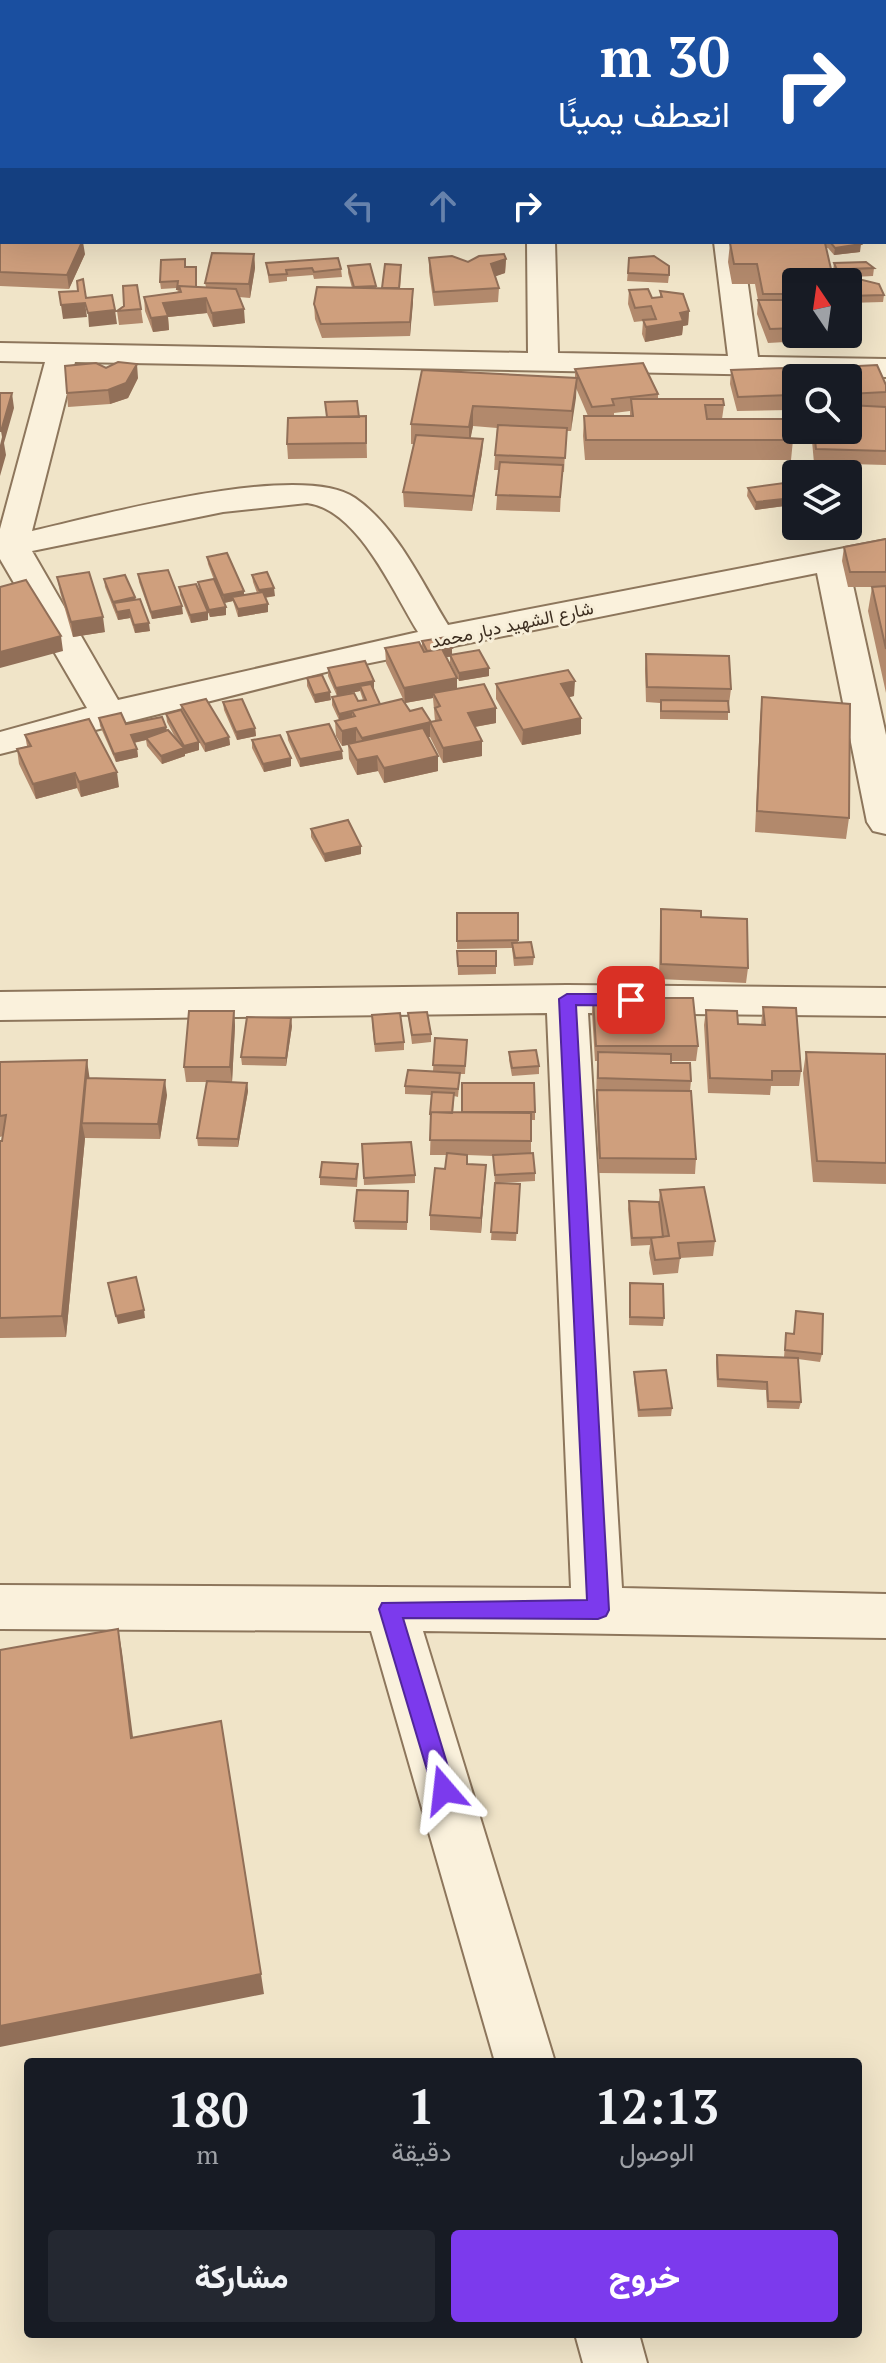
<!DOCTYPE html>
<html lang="ar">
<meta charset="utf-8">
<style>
:root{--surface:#171b24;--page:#242831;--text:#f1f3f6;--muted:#9ea1a6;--accent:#7c3aed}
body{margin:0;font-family:"PT Serif",Vazirmatn,serif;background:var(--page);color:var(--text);direction:rtl;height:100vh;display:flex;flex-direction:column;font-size:30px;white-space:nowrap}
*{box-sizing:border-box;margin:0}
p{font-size:26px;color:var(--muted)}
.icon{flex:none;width:44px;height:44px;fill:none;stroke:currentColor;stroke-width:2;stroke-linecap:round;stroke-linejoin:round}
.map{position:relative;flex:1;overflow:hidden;direction:ltr}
.side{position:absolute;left:24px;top:2058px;width:838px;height:280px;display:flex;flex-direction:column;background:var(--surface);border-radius:8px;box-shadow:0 8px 32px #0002;direction:rtl}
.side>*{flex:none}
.guide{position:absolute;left:0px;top:0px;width:886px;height:244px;box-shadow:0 8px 32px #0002;direction:rtl;background:#1a4fa0;color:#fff;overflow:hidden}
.needle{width:52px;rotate:347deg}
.buttons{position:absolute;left:782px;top:268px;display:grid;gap:16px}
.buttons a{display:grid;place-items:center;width:80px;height:80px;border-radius:8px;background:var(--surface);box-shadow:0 8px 32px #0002;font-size:40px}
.pin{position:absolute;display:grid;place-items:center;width:68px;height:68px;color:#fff;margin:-34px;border-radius:16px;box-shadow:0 4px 12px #0006}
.me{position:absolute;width:88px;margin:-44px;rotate:343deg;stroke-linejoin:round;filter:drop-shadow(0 0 6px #0008)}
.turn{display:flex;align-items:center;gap:28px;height:168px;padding:0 24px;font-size:36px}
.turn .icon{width:104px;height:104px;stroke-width:2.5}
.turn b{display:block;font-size:56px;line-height:68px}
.lanes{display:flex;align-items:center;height:76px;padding:0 24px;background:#0003;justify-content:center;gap:40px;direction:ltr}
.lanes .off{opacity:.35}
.eta{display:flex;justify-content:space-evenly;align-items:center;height:136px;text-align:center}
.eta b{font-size:48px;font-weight:800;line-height:56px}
.primary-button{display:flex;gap:16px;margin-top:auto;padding:16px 24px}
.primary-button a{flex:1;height:92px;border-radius:8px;background:var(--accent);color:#fff;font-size:32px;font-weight:800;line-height:92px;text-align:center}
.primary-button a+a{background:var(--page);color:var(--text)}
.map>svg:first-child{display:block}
</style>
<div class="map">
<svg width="886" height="2363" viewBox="0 0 886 2363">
<rect width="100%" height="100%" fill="#f0e4c8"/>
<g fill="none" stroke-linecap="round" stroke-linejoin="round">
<g stroke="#8d765c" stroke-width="4">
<path id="minor" d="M526 0H550V2H526Z
M687 0H711V2H687Z
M847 0H871L872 2H848Z
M0 23H2V37H0Z
M884 77 886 78V102L884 101Z
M0 113H2V129H0Z
M884 124H886V140H884Z
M0 185H2L0 206Z
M527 242H555L558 353 728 356 714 242H742L758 357 886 359V377L75 362 32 531C98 516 301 460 355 498 397 527 422 583 448 625L886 540V560L849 567 886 735V834L873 831 867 822 817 573 330 671 0 754V732L87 708 0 559V529L45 362 0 361V343L528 353ZM307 503C358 509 393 592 418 632L118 700 32 551 223 512Z
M567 985 886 988V1016L588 1013 622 1588 886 1594V1638L423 1631 555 2062H495L371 1631 0 1629V1585L571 1588 547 1013 0 1020V992Z
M575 2334H639L647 2363H583Z"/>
</g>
<use href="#minor" fill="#faf1dc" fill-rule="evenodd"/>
</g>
<path fill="#b2896c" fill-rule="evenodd" d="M150 0 302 2H151Z
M781 0H846V2H781Z
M2 35V90H0V36Z
M0 239 85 254 69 289 0 286Z
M743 242H810V243H812V242H859L860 252 834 255 828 248H826L796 282V334H839L838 339 768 343 757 314 758 300 755 284H732L728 262 730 243H764V242Z
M254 254 255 268 250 298 239 297 245 323 213 327 207 313 168 317 169 330 153 332 145 311 144 297 178 293 177 288 161 289 160 282 185 267H196L197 287H206L205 283Z
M429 258 468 262 506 259 505 273 495 276 499 288 498 302 434 306 429 272Z
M629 258 669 275 668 283 627 281Z
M266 263 341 269 342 277 314 279 313 275 287 277V281L269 283Z
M834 263 874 268 873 276 853 277 884 295 883 302 848 303V282H838L833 271Z
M348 266 376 286V288H382L401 272 400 289H413L410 336 322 338 315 319 314 304 352 288 348 273Z
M629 290 652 298H660V291L689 311 688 325 683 326 682 335 645 342 642 334 643 321 634 322 628 304Z
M141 309 143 323 119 325 117 311Z
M877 365 886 385V465L814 463 811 430H848V378H800L801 369Z
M575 369 658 394V399L724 405 722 419 793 440 791 460H585L583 436 584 416H588L576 388 571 431H566L564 472H562L560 512 496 510 499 470H494L497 428 473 426 470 438 483 439 482 453 472 511 404 507 403 492 414 444H411V424L575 378ZM630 411V416H614V413Z
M731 370 791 395 790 410 737 411 730 384Z
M138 378 128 398 110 404 68 407 67 393Z
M366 416 367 458 288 459 287 444 359 417Z
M748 488 792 505 755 510 747 496Z
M886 539V693L868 611 872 587H848L842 561 844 547Z
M207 557 244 595 257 593 253 582 252 575 275 596 265 598 268 612 238 617 233 601 224 603 226 615 210 617 208 612V620L191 623 180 595 179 587 199 590 198 582 214 580 208 564Z
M138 574 183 614 152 619 139 582Z
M57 577 105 632 73 637 60 592Z
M104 579 135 597 150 631 135 633 130 618 118 620 105 587Z
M422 641 452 655 489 676 459 681 450 663V657H446L457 688 496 708V723L475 727 482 741V756L443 763 430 737H428L438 756V771L384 783 378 771 357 775 349 759 348 745 342 746 336 736 335 721 339 720 332 705V697L358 701 363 700 360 691 337 696 328 676V668L374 689 380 704 410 711 431 722 435 721 433 698 405 703 386 663 385 648 422 649Z
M646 654 731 689 729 704H728V720L660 719V703L646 702 645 669Z
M307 678 331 700 315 703 307 686Z
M496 684 574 696 569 697 581 718V734L522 745 496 699Z
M762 697 849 818 846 839 755 832 760 718Z
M223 702 255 728 256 736 237 740 224 710Z
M181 705 229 737 230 745 205 752 186 719 199 742V750L185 754V756L162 764 147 746 146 740 134 743 137 749 138 757 116 762 100 726 99 718 126 724 166 727 167 730 176 739 167 722 166 714 182 712Z
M287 732 343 759 300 767 288 740Z
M25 735 119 787 81 797 77 788 36 799 19 764 17 749 27 746Z
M252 740 291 758V766L264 772 252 748Z
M311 829 361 854 325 862 311 837Z
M661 909 701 917 748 968 746 983 659 979 660 924Z
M457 913H518V942L534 957 533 965 514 966 512 948 457 949Z
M457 951H496V974L458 975Z
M593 998 698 1046 696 1061H671L691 1081 690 1091 696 1159 695 1174 599 1173 596 1106 597 1061H595L592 1013Z
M763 1007 801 1071 799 1086H771L770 1095 708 1093 704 1025 706 1010 738 1024 761 1025Z
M234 1011 235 1026 232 1082H218L247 1083 248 1091 238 1147 198 1146 197 1138 207 1082H186L184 1067Z
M408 1013 431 1034V1042L412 1044Z
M372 1023 404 1042V1050L375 1052Z
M292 1026 286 1066 242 1065 241 1057Z
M435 1038 467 1040 465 1074H460L458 1097 454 1096 453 1113 535 1112V1120H531V1153L535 1173V1181L498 1183 520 1184 516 1241 491 1240 495 1183 493 1156 467 1155V1164L485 1180 481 1233 430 1230V1215L445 1169 447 1155H430L431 1122H430V1114L431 1095 405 1094V1086L433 1071Z
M509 1052 539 1066V1074L512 1076 509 1060Z
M806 1052 886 1054V1184L813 1182 803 1073Z
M0 1062 90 1079 167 1095 160 1139 85 1138 66 1337 0 1338V1141H2L3 1136 0 1137Z
M362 1144 415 1175V1183L364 1185Z
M358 1172 357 1187 320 1185V1177Z
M660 1190 715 1241 713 1256 680 1258 678 1273 653 1275 649 1253 650 1245 631 1246 628 1209 629 1201 659 1202Z
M408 1199 407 1230 355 1229 354 1221Z
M630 1283 664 1318 663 1326 629 1325Z
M796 1311 822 1354 820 1362 798 1359 801 1402 799 1409 767 1408 766 1390 717 1387 716 1362 717 1355 784 1357 786 1333 794 1334Z
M634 1372 672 1408 671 1416 638 1417 634 1380Z"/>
<path fill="#916f58" d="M82 242H83L85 254 69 289 67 275Z
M861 244 860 252 834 255 835 248Z
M254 254 255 268 250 298 249 284Z
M506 259 505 273 491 278V264Z
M413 289V303L410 336V322Z
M206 298 207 313 168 317 169 330 153 332 151 318 163 303Z
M85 303 87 317 63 319 61 305Z
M244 309 245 323 213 327 212 313Z
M115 310 117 324 89 327 88 313Z
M689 311 688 325 683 326 682 335 645 342 646 327 680 313Z
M137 364 138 378 128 398 110 404 108 390Z
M577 378 576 398 571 431 572 411Z
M12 393 14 408 4 443 6 455 0 476V445L2 437 1 431Z
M473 406V426L469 447V427Z
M483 439 482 453 472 511 473 496Z
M793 498 792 505 755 510 756 502Z
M274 588 275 596 260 598 259 590Z
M244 591V599L232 597 233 601 224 603 223 595Z
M135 597 136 605 114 603V609L113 602Z
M268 604V612L238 617V609Z
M182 606 183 614 152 619 151 612Z
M226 607V615L210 617 209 610Z
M129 610 130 618 118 620 117 612Z
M208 612V620L191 623 190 615Z
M103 617 105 632 73 637 71 622Z
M149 623 150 631 135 633 134 625Z
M61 636 63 651 0 668V652Z
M452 648V656L428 661V653Z
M489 668V676L459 681V673Z
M457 678V693H433V698L405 703 404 688Z
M374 681V689L360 686V691L337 696 336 688Z
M575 681 574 696 561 699V684Z
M330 692 331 700 315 703 314 695Z
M496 708V723L468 728V713Z
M352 712V720L339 722V714Z
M581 718V734L522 745 523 730Z
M430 722V737L362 753V738Z
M166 727 167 735 146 738V740L132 743 131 735Z
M255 728 256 736 237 740 236 732Z
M356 728V743L342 746V731Z
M229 737 230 745 205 752V744Z
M482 741V756L443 763V748Z
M199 742V750L185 754V756L162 764 161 756 184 746Z
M137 749 138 757 116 762 114 754Z
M342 751 343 759 300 767V759Z
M377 756 378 771 357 775V760Z
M438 756V771L384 783V768Z
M291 758V766L264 772 263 764Z
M117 772 119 787 81 797 79 782Z
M75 773 77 788 36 799 33 784Z
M361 846V854L325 862 324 854Z
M234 1011 235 1026 232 1082 230 1067Z
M291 1018 292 1026 286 1066V1058Z
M87 1060 90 1081 82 1123 85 1138 66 1337 62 1316Z
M165 1080 167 1095 160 1139 158 1124Z
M247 1083 248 1091 238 1147V1139Z
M486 1165 485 1180 481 1233V1218Z
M144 1310 145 1318 118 1324 116 1316Z
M118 1629 122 1652 136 1760 131 1738Z
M261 1974 264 1994 0 2047V2026Z"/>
<path fill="#cf9f7d" stroke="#916f58" stroke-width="2" d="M173 0H298L297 2Z
M372 0H405L404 2H372Z
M447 0H506L507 2H448Z
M566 0H667V2H566Z
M715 0H769V2H715Z
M783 0H831L832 2H783Z
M2 35V49H0V36Z
M0 52H2V77H0Z
M0 239H2V242H82L67 275 0 272Z
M830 242H859L861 244 835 248Z
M730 243H825L834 282H796V294H763L757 264H734Z
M212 253 254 254 249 284 205 283Z
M504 254 506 259 491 264 499 288 434 292 429 258 452 256 468 262 479 256Z
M654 256 669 266V275L628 273 629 258Z
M338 258 341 269 314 272 312 268 286 270 287 274 269 275 266 263Z
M185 259V267H196V287L179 286V289H177L178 281 160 282 161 260Z
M866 262 874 268 850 269 854 278 879 284 884 295 848 296V282H842L834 263Z
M370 264 376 286 354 287 348 266Z
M385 264 401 265 399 288H382Z
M83 279 86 298 112 295 115 310 88 313 85 303 61 305 59 292 78 291 77 281Z
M137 285 141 309 117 311 124 306 123 286Z
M179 286 236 289 244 309 212 313 206 298 163 303 168 316 151 318 144 297 181 292Z
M317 287 413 289 410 322 321 324 314 304Z
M648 289 652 298 662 297 660 291 683 294 689 311 680 313 683 321 646 327 643 320 656 319 651 306 635 308 629 290Z
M758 300H796V328L770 329Z
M118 362 137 364 126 383 108 390 67 393 65 366 96 363 106 368Z
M643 363 658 394 612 399 614 405 592 407 575 369Z
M877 365 886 385V392L848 394V378H805L801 369Z
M784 368 791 395 738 397 731 370Z
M422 370 577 378 572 411 473 406 469 427 411 424Z
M0 393H12L1 431H0Z
M631 399H723L724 405H705L707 419H789L793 440H586L584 416H633Z
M357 401 359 417H327L325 402Z
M848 405 886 407V451L816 449 814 430H848Z
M366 416V443L287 444 288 418Z
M498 425 567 428 565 458 495 455Z
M416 435 483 439 473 496 403 492Z
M500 462 563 465 560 497 496 495Z
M784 483 793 498 756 502 748 488Z
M886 539V572H850L844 547Z
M227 553 244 591 223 595 207 557Z
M168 570 182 606 151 612 138 574Z
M89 572 103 617 71 622 57 577Z
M267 572 274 588 259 590 252 575Z
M125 575 135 597 113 602 104 579Z
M214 579 226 607 209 610 198 582Z
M26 580 61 636 0 652V587Z
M196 584 208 612 190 615 179 587Z
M886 586V649L872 587Z
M263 592 268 604 238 609 232 597Z
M140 599 149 623 134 625 129 610 117 612 114 603Z
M446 637 452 648 427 651 422 641Z
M419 642 424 652 442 649 457 678 404 688 385 648Z
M479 650 489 668 459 673 450 655Z
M646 654 729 656 731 689 647 687Z
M365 661 374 681 336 688 328 668Z
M568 670 575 681 561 684 581 718 523 730 496 684Z
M322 675 330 692 314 695 307 678Z
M371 684 380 704 339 714 332 697 354 693 358 701 366 700 360 686Z
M484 684 496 708 468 713 482 741 443 748 430 722 441 720 435 708 440 706 433 693Z
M762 697 850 704 849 818 757 811Z
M206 699 229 737 205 744 181 705Z
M242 699 255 728 236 732 223 702Z
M402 699 410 711 422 708 431 722 362 738 356 728 342 731 335 721 355 716 352 711Z
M661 700 728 701 729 712 661 711Z
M181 710 199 742 184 746 166 714Z
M121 713 126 724 162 717 166 727 131 735 137 749 114 754 99 718Z
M89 719 117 772 79 782 75 773 33 784 17 749 31 746 25 735Z
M329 724 342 751 300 759 287 732Z
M423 728 438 756 384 768 377 756 357 760 348 744Z
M168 730 184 748 161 756 146 738Z
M280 735 291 758 263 764 252 740Z
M348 820 361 846 324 854 311 829Z
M661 909 701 911V917L747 919 748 968 661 964Z
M457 913H518V940L457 941Z
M531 942 534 957 515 958 512 943Z
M457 951H496V966H458Z
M593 998H693L698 1046H596Z
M763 1007 796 1008 801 1071H772V1080L710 1078 706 1010 737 1011 738 1024 765 1025Z
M189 1011H234L230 1067H184Z
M427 1012 431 1034 412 1035 408 1013Z
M400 1013 404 1042 375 1044 372 1015Z
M247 1017 291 1018 286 1058 241 1057Z
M435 1038 467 1040 465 1066 433 1065Z
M536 1050 539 1066 512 1068 509 1052Z
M598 1052 671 1054V1063H690L691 1081 598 1078Z
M806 1052 886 1054V1163L817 1161Z
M87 1060 62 1316 0 1318V1141H2L6 1115 0 1116V1062Z
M408 1070 460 1073 458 1089 405 1086Z
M86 1078 165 1080 158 1124 82 1123Z
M207 1081 247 1083 238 1139 197 1138Z
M462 1083H534L535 1112H462Z
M597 1090 691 1091 696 1159 600 1158Z
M432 1092 454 1093 452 1113 431 1112V1114H430Z
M431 1112 531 1113V1141L430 1140Z
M411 1142 415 1175 364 1178 362 1144Z
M447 1153 467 1155V1164L486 1165 481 1218 430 1215 435 1168 445 1169Z
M533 1153 535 1173 495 1175 493 1155Z
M322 1162 358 1164 356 1179 320 1177Z
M495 1183 520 1184 517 1233 491 1232Z
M704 1187 715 1241 678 1243 680 1258 655 1260 651 1238 669 1236 660 1190Z
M357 1190 408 1191 407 1222 354 1221Z
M629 1201 659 1202 663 1237 632 1238Z
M136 1277 144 1310 116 1316 108 1283Z
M630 1283 663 1284 664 1318 630 1317Z
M796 1311 823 1314 822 1354 785 1350 786 1333 794 1334Z
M717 1355 798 1358 801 1402 768 1401 767 1382 718 1379Z
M666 1370 672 1408 639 1410 634 1372Z
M118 1629 131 1738 221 1721 261 1974 0 2026V1650Z"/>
<path fill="#7c3aed" stroke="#51269a" stroke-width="2" d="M567 994H631L639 1000 631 1006 576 1005 609 1610 606 1616 598 1619 403 1618 455 1790 452 1798 444 1801 436 1798 433 1790 379 1609 382 1603 587 1600 559 999Z"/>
<g text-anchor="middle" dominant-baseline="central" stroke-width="6" stroke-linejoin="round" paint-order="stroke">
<g font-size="18" fill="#3d2e20" stroke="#f7eed8">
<text transform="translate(512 624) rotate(-12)">شارع الشهيد دبار محمد</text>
</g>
</g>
</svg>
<div class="buttons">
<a><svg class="needle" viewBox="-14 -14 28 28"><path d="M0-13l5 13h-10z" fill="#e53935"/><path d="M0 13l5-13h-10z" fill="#9ea1a6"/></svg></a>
<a><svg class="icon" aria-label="search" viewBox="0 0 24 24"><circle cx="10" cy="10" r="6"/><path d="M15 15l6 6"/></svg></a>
<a><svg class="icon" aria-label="layers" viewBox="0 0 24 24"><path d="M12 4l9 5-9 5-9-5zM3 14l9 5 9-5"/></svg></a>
</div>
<div class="pin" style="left:631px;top:1000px;background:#d93025"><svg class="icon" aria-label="arrive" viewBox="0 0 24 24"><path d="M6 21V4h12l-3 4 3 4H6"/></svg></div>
<svg class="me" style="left:444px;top:1790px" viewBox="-20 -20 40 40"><path d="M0-17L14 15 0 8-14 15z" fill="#7c3aed" stroke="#fff" stroke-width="4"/></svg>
<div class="guide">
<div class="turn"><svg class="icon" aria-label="right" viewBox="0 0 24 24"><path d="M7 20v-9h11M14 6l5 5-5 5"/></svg><div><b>30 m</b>انعطف يمينًا</div></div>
<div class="lanes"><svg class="icon off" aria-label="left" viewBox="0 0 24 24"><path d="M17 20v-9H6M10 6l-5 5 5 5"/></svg><svg class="icon off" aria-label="ahead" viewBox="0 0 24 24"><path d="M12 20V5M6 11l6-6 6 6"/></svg><svg class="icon" aria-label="right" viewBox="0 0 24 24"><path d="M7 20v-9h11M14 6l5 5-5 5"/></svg></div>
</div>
<section class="side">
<div class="eta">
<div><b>12:13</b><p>الوصول</p></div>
<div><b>1</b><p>دقيقة</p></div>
<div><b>180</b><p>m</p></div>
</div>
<div class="primary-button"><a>خروج</a><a>مشاركة</a></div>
</section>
</div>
